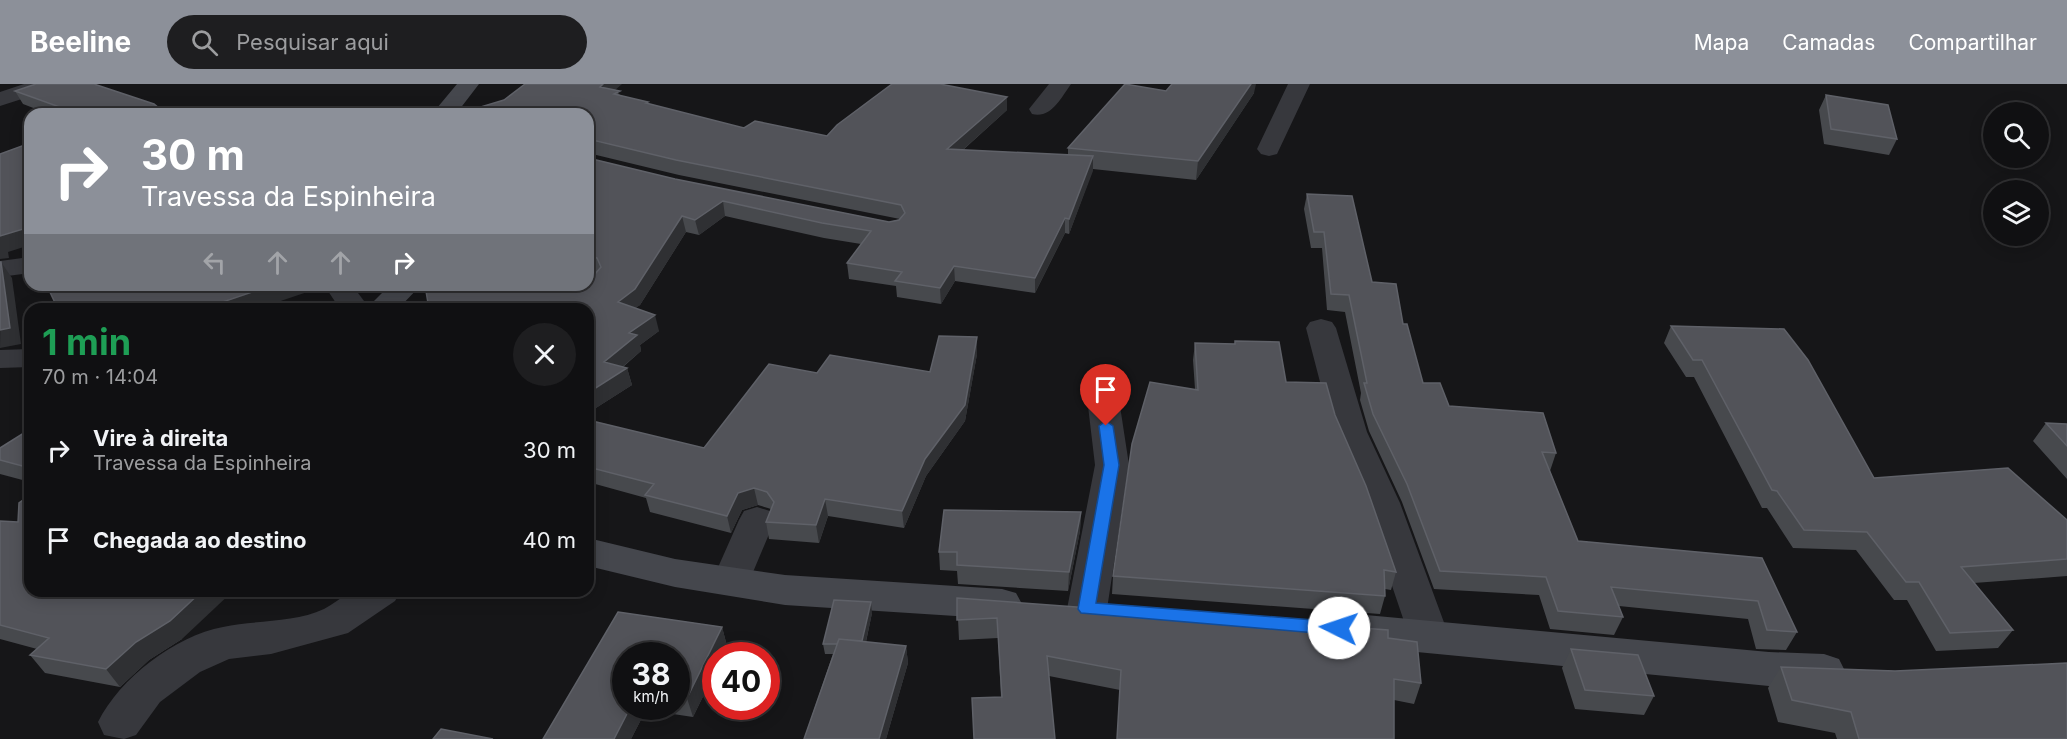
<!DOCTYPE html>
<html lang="pt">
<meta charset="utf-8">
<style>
:root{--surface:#101012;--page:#1e1e20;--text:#f1f3f6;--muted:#9c9d9f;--line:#303032;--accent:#8c9099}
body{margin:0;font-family:Inter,sans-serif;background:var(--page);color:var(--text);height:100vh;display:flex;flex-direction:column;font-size:22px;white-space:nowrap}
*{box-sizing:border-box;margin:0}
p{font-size:20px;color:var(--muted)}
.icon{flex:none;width:33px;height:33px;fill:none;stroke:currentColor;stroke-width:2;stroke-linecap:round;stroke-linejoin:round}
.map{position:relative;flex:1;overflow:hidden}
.panel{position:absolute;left:24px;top:219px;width:570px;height:294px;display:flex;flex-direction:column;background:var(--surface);border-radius:18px;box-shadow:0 3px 15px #0003,0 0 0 2px var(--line)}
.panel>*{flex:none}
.guide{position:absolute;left:24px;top:24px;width:570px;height:183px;border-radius:18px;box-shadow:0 3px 15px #0003,0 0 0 2px var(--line);background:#8c9099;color:#fff;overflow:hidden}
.controls{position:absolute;left:1983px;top:18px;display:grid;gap:12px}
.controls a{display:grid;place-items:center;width:66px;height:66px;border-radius:50%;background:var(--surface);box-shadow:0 3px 15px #0003,0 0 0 2px var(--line);font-size:30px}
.speed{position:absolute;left:612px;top:558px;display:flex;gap:12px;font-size:30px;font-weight:700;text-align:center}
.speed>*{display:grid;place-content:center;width:78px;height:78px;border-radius:50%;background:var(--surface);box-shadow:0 3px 15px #0003,0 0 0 2px var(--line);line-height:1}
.speed small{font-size:15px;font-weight:400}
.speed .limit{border:9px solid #d22;background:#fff;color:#111}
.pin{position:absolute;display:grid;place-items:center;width:51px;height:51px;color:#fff;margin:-62px -26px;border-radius:50% 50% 50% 0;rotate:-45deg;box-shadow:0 0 6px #0007}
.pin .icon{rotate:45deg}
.me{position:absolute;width:66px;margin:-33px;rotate:274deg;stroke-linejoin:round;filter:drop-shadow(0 0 4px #0008)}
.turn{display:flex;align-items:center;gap:21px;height:126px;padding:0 18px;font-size:27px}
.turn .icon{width:78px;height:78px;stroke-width:2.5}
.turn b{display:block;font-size:42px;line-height:51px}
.lanes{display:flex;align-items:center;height:57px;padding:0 18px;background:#0003;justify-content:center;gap:30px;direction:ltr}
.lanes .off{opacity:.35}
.round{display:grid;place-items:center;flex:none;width:63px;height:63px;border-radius:32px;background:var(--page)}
.headline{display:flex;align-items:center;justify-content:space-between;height:102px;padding:0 18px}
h1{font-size:36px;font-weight:700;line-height:45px;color:#1e9e55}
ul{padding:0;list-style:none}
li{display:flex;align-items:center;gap:18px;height:90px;padding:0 18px}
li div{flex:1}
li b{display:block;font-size:22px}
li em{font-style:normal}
header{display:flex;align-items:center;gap:36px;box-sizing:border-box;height:84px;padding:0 30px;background:var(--accent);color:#fff}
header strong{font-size:28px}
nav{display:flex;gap:33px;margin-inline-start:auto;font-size:21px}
.search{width:420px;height:54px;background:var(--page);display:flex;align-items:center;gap:15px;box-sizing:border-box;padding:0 21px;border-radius:33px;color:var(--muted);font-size:22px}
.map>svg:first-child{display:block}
</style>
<header>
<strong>Beeline</strong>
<div class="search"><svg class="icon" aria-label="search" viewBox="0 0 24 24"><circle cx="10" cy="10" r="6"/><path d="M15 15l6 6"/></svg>Pesquisar aqui</div>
<nav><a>Mapa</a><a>Camadas</a><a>Compartilhar</a></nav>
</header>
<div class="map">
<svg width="2067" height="655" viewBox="0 0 2067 655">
<rect width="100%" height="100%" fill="#161618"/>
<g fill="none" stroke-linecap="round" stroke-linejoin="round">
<path fill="#37383d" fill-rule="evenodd" d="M24 0H56L53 5 0 22V8Z
M1049 0H1071C1061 14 1051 35 1032 30L1029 25Z
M1288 0H1310L1277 70 1269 72 1261 70 1257 65Z
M30 173V189L0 193V177Z
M324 201H352L370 225H340Z
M1321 235 1332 238 1336 244 1367 348 1400 419 1449 552 1443 563 1429 568 1415 563 1409 552 1364 419 1333 348 1306 244 1310 238Z
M30 265V283L0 284V266Z
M1104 312 1116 315 1120 322 1129 381 1107 525 1101 536 1087 540 1073 536 1067 525 1095 381 1088 322 1092 315Z
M757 423 770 427 775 436 745 507 731 511 717 507 712 497 739 436 744 427Z
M351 507H401L395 517 348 549 271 570 229 575 200 588 160 618 136 651 124 655 104 651 98 638C120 594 175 552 223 543 255 536 294 539 324 525 333 520 342 513 351 507Z"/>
<path fill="#45474d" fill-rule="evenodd" d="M457 0H479L456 30H432Z
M390 201H421L398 225H366Z
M588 454 675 475 785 491 1002 505 1016 509 1022 520 1016 531 1002 535 785 521 675 503 588 482Z
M1344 529 1769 568 1824 570 1839 575 1845 587 1839 599 1824 604 1769 602 1344 561 1330 556 1324 545 1330 534Z"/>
</g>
<path fill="#47494d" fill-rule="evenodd" d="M615 6 621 12 648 18V20L744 44 827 52 1007 26 963 66 1068 71V64L1166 7 1254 9 1196 96 1093 85 1069 150 1065 149 1035 209 955 197 941 220 897 213 896 202 849 195 847 179 861 160 824 154 725 132 699 151 686 148 640 221 635 224 659 247 640 261 641 267 623 283 627 284 632 301 588 329V201L596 189 588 187V74L675 95 889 138 900 135 679 91 588 69V30H468L467 27Z
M15 7 166 30H49L23 20Z
M1826 11 1897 55 1889 71 1824 60 1819 26Z
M1307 110 1403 240 1423 299 1449 322 1556 369 1550 387 1578 457 1762 474 1797 548 1786 566 1756 565 1748 535 1619 522 1623 533 1614 551 1550 545 1539 511 1434 505 1402 418 1369 347 1360 316 1361 309 1345 228 1327 226 1322 164H1311L1304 125Z
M1671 242 1874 394 2067 436V492L1974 499 2013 546 1998 564 1936 567 1907 516H1894L1856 466 1793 464 1767 424H1762L1694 293H1686L1664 259Z
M1195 259 1286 298 1335 331 1396 488 1391 506 1385 505V512L1380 530 1112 510 1113 492 1195 305 1193 276Z
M977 270 965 337 926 392 904 444 828 432 819 459 769 455 766 438 771 425 758 421 742 426 731 449 650 428 646 414 588 398V336L704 364 817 289 930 288Z
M2046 339 2067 340V395L2033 357Z
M30 345V398L0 390V364Z
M1081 428 1080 447 1068 507 958 500 957 487 940 486 939 468Z
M0 437 182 555 149 576 120 603 45 589 30 571 37 565 0 555Z
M332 507H347L340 512Z
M957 514 1388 554 1421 599 1414 620 1394 616 1120 606 1049 592 1001 613 998 554 959 556Z
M618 528 722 543 727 562 722 572H716V586L693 633 646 626 631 655H543ZM626 572H676V622H626Z
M872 529 866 558 906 562 908 579 886 655H804L833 570H825L823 560Z
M1571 565 1654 612 1644 631 1575 625 1562 584Z
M1781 583 1895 587 2067 655H1837L1835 649 1778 638 1768 604Z"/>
<path fill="#2f3033" d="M603 0H622L604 16 600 3Z
M1251 0H1256L1254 9 1196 96 1198 77Z
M1007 13V26L948 79 947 65Z
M1093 72V87L1069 150V135Z
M723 117 725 132 699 151 695 136Z
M682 132 686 148 640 221 622 234 618 218Z
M1065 134V149L1035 209V194Z
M30 143V161L8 168 9 174 0 175V152Z
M1 178 12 194 21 260 0 264Z
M954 182 955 197 941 220 940 204Z
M273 201H323L322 203 257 225H202Z
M655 231 659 247 640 261 641 267 609 294 604 278 629 249Z
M977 253V270L965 337 926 392 904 444 902 427Z
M627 284 632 301 588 329V309Z
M754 404 758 421 742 426 731 449 727 432 738 409Z
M825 415 828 432 819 459 816 441Z
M1081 428 1080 447 1068 507 1069 488Z
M202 507H233L182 555 149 576 120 603 106 585 136 558Z
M338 507H347L340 512Z
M871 518 872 529 863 571 861 561Z
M722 543 727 562 722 572H716V586L693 633 687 614Z
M906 562 908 579 886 655H879Z
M631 622H644L646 626 631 655H614Z"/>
<path fill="#525359" stroke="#5f6168" stroke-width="1.5" d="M36 0H94L154 20 166 30H79L15 7Z
M525 0H603L600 3 620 7 614 10 648 18 646 19 744 44 755 37 827 52 837 41 892 0H940L1007 13 947 65 1093 72 1069 135 1065 134 1035 194 954 182 940 204 895 197 902 188 847 179 871 147 822 139 723 117 695 136 682 132 635 205 618 218 655 231 629 249 637 251 604 278 627 284 588 309V225H429L425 201H588V191L595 190 601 183 597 174 588 172V74L675 95 889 138 899 136 905 129 901 121 676 76 588 55V30H470L467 27 504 16Z
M1125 0 1166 7 1172 0H1251L1198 77 1068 64Z
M1826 11 1888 21 1897 55 1831 45Z
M30 59V143L0 152V70Z
M1307 110 1352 112 1372 198 1396 200 1403 240H1407L1423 299H1440L1449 322 1543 329 1556 369 1542 368 1578 457 1762 474 1797 548 1767 546 1758 517 1611 503 1623 533 1558 527 1546 493 1440 487 1407 400 1373 330 1364 299H1367L1349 211 1331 210 1324 148H1314Z
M0 178H1L10 244 0 246Z
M60 201H273L202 225H58L48 204Z
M1671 242 1784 245 1808 276 1874 394 2008 384 2067 436V475L1961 483 2013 546 1950 549 1919 498H1906L1867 448 1804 446 1777 407 1772 406 1702 276H1693Z
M939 252 977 253 965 321 925 375 902 427 825 415 816 441 766 438 774 418 767 408 754 404 738 409 727 432 645 411 654 400 588 383V336L704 364 769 280 817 289 830 271 930 288Z
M1235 257 1279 258 1286 298 1326 299 1335 331 1366 402 1396 488 1384 486 1385 512 1113 492 1132 360 1150 298 1198 306 1195 259 1235 260Z
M2046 339 2067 340V362Z
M30 345V384L0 376V364Z
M30 411V507H202L170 537 136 558 106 585 30 571 49 554 0 541V437L18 438 19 419Z
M944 426 1081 428 1069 488 957 481V468H939Z
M957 514 1388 546V554L1417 558 1421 599 1394 595V655H1117L1121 586 1047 572 1055 655H974L972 614 1002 613 997 534 957 536Z
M834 516 871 518 862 557 839 555 837 560H823Z
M618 528 722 543 687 614 676 613V572H626V622H631L614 655H543Z
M839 555 906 562 879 655H804Z
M1571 565 1638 571 1654 612 1585 606Z
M2067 579V655H1859L1851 628 1792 616 1781 583 1895 587Z
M441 645 493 655H433Z"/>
<path fill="#1a73e8" stroke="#114b97" stroke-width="1.5" d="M1106 337 1113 342 1119 381 1096 519 1339 538 1345 540 1347 544 1345 549 1339 551 1081 529 1078 525 1104 381 1099 342Z"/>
</svg>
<div class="controls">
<a><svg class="icon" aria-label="search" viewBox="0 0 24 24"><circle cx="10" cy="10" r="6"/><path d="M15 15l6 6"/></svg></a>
<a><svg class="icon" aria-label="layers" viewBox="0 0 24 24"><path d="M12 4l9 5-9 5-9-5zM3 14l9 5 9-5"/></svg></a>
</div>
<div class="speed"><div>38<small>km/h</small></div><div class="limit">40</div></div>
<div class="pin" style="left:1106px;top:342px;background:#d93025"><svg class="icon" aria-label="arrive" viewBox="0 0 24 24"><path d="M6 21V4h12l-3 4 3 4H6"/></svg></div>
<svg class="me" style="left:1339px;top:544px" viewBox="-20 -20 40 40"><circle r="19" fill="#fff"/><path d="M0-13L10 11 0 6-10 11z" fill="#1a73e8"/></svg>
<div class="guide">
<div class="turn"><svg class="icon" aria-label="right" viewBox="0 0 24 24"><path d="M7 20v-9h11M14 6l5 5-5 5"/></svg><div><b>30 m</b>Travessa da Espinheira</div></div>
<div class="lanes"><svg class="icon off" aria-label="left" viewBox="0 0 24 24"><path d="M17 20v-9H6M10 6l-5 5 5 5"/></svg><svg class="icon off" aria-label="ahead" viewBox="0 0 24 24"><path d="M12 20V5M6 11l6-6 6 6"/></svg><svg class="icon off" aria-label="ahead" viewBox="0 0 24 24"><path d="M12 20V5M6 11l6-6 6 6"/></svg><svg class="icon" aria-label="right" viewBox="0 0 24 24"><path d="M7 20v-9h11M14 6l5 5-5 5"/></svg></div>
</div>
<section class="panel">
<div class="headline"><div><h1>1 min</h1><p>70 m · 14:04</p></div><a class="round"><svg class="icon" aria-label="close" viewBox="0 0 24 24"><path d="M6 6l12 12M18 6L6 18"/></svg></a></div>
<ul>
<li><svg class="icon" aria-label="right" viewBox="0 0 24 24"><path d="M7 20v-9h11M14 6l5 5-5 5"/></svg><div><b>Vire à direita</b><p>Travessa da Espinheira</p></div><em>30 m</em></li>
<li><svg class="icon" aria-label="arrive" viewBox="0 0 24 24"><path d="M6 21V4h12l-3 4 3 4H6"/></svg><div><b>Chegada ao destino</b></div><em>40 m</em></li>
</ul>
</section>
</div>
